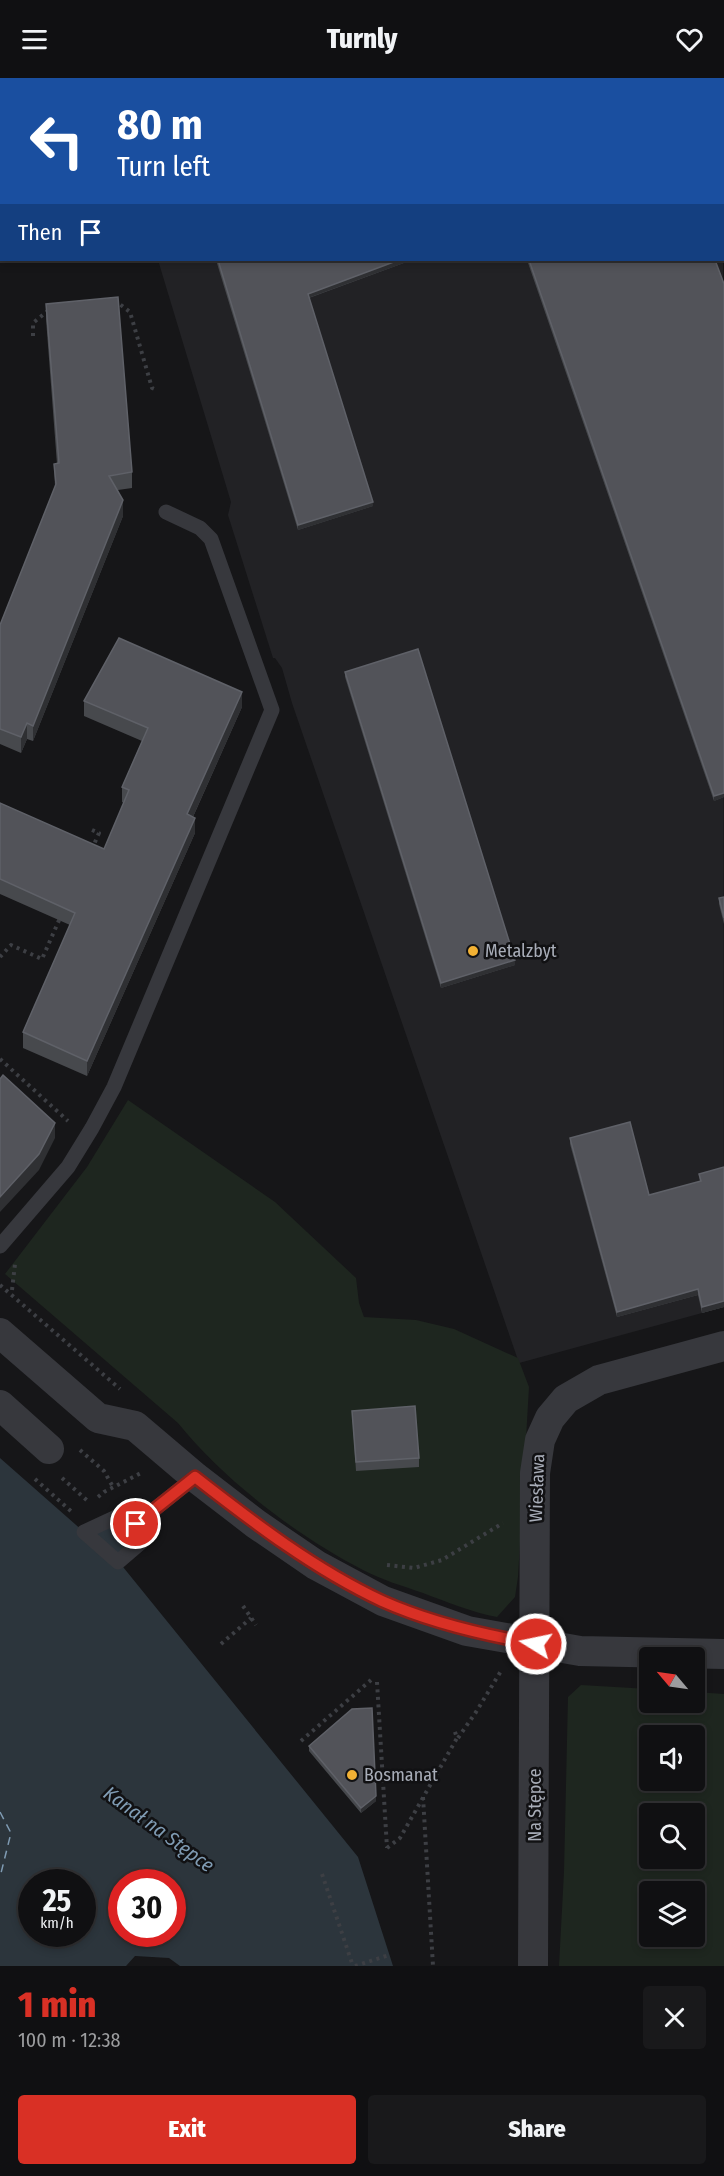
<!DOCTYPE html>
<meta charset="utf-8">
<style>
:root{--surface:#101012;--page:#19191b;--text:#f1f3f6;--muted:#9c9d9f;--line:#303032;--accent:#d93025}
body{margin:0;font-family:"Fira Sans Condensed",sans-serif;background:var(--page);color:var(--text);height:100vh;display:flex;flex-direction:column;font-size:22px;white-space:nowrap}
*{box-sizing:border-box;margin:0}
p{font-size:20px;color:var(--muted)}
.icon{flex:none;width:33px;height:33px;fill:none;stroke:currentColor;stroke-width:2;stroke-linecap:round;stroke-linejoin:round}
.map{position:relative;height:1888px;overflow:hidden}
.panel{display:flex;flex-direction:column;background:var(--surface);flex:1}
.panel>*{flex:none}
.banner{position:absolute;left:0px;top:0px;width:724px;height:183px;box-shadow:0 3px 9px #0003,0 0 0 2px var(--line);background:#1a4fa0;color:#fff;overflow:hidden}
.needle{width:39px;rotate:299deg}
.fabs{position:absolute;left:639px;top:1569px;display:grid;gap:12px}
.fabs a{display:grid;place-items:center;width:66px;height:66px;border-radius:6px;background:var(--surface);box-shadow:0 3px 9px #0003,0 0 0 2px var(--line);font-size:30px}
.speed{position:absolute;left:18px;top:1791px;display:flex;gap:12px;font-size:30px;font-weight:700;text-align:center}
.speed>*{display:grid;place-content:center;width:78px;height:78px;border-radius:50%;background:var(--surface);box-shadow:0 3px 9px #0003,0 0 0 2px var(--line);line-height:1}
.speed small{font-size:15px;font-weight:400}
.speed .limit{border:9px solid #d22;background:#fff;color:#111}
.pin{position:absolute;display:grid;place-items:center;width:51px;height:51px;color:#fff;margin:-26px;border:3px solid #fff;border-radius:50%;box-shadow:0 2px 6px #0007}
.me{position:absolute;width:66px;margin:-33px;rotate:280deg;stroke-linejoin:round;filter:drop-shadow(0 0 4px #0008)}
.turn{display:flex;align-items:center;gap:21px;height:126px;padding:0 18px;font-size:27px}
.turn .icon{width:78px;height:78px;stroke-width:2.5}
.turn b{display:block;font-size:42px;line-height:51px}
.then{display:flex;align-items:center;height:57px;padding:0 18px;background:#0003;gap:12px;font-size:22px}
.round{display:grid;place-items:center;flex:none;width:63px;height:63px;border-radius:6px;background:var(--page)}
.overview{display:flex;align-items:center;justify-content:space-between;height:102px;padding:0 18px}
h1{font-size:36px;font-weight:800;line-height:45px;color:var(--accent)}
.button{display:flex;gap:12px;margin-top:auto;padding:12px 18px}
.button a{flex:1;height:69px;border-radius:6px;background:var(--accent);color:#fff;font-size:24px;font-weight:800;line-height:69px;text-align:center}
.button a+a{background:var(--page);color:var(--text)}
header{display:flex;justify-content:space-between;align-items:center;height:78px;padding:0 18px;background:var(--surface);font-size:27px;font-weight:800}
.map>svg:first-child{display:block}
</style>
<header><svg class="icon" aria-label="menu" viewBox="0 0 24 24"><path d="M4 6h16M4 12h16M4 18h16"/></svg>Turnly<svg class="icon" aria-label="heart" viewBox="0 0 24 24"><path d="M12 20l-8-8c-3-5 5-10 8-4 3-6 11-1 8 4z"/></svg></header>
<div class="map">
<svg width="724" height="1888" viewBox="0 0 724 1888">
<rect width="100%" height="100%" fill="#161618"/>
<path fill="#222225" d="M723 152 724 1229 519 1285 292 625 282 590 275 580H273L228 437 231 424 158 182H723Z"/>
<path fill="#1e261f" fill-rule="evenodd" d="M0 0H638L2 2 0 148Z
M128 1022 275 1124 356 1200 359 1225 364 1239 416 1242 454 1251 518 1280 529 1309 518 1499 515 1519 497 1539C471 1534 447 1524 423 1515 403 1508 382 1502 363 1492 297 1458 225 1403 178 1345L5 1196 87 1089Z
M581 1607 649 1611 650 1624H694L695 1614 724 1616V1888H559L564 1794 568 1619ZM650 1658H694V1702H650ZM650 1736H694V1780H650ZM650 1814H694V1858H650Z"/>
<path fill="#2c353c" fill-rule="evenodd" d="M0 1380 84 1454 127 1434 146 1460 119 1484 358 1779 393 1888H180L169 1880 135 1878 126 1888H0ZM32 1804H82V1856H32ZM122 1804H172V1856H122Z"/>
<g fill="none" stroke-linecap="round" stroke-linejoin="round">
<path stroke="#7f9bb3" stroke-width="1.5" stroke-dasharray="8 6" stroke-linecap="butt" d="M0 1734 11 1755 0 1799"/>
<path stroke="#3d3f44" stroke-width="4" stroke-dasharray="3 4.5" stroke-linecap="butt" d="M114 224H117L130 234 152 310 157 312
M33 258V245L50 231
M92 752 99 755 92 771
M0 879 11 867 42 881 60 840
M0 981 68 1043
M0 1207 120 1311
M12 1212 15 1186
M80 1372 104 1393 113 1409
M62 1400 90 1425
M35 1401 72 1434
M98 1419 104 1414 141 1395
M387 1487 414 1490 442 1482 503 1445
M243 1528 256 1547
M221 1566 251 1540
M377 1604 387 1770
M458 1660 476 1634 501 1593
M301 1663 371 1602
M423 1719 433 1888
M387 1770 400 1760 457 1660 454 1651
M322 1796 353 1888
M355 1888 389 1877"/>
<path stroke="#37383d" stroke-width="15" d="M0 1168 68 1089 92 1050 114 1009 272 632 211 461 200 450 166 434
M127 1434 146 1460 118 1484 84 1454Z
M136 1446 195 1399"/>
<path stroke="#37383d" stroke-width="30" d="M0 1255 98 1340 135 1348 195 1399 256 1446 316 1487 383 1523 467 1553 580 1573 724 1576
M0 1327 49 1371
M533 1888 535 1395 540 1362 550 1340 566 1321 599 1302 724 1268"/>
</g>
<path fill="#47494d" d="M216 182H412L309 220 373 428 298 452Z
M527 182H715L724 206V719L714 723Z
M46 226 132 394V410L118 412 123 438 33 663 27 661 21 675 0 666V547L55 409 54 386H57L46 241Z
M345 594 515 887 441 910 345 599Z
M84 623 242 629 193 739 195 755 87 998 23 970V954L70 847 0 816V725L104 771 124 725 122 724V709L142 663 84 638Z
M724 819V846L719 826V820Z
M570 1060 649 1117 700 1104 699 1096 724 1089V1229L702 1235 698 1217 617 1239 570 1066Z
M352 1333 419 1380V1389L356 1393Z
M309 1668 376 1723 361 1735 309 1673Z"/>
<path fill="#2f3033" d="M399 182H412L308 220V216Z
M123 422V438L33 663V648Z
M373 424V428L298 452V447Z
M242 614V629L187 752V736Z
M27 645V661L21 675V659Z
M724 715V719L714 723V718Z
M195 740V755L87 998V983Z
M515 882V887L441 910V905Z
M55 1045V1060L39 1092 0 1134V1119Z
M698 1211V1217L617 1239V1234Z
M724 1223V1229L702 1235V1229Z
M376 1718V1723L361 1735V1730Z"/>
<path fill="#525359" stroke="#5f6168" stroke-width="1.5" d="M218 182H399L308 216 373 424 298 447Z
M529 182H715L724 206V715L714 718Z
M118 219 132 394 109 398 123 422 33 648 27 645 21 659 0 651V547L56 406 54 386 59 385 46 226Z
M119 560 242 614 187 736 195 740 87 983 23 954 75 835 0 801V725L104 771 129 712 122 709 148 650 84 623Z
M418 571 515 882 441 905 345 594Z
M724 819V840L719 820Z
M3 997 55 1045 39 1076 0 1119V1001Z
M630 1044 649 1117 701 1103 699 1096 724 1089V1223L702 1229 698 1211 617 1234 570 1060Z
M415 1328 419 1380 356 1384 352 1333Z
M372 1630 376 1718 361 1730 309 1668 352 1631Z"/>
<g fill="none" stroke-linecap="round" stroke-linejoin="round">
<g stroke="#8d1f18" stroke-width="15">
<path id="route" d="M136 1446 195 1399C254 1445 314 1491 382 1523 431 1545 483 1557 536 1566"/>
</g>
<use href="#route" stroke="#d93025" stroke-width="10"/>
</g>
<g fill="#f2b134" stroke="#111113" stroke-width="2">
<circle cx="473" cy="873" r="6"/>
<circle cx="352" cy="1697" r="6"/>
</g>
<g text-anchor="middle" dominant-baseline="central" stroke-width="5" stroke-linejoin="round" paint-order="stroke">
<g font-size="18" fill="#a8adb8" stroke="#111113" text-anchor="start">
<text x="485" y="873">Metalzbyt</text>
<text x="364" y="1697">Bosmanat</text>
</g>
<g font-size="18" fill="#a8adb8" stroke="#111113">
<text transform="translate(537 1410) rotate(-88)">Wiesława</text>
<text transform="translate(535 1727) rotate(-90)">Na Stępce</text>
</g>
<g font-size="20" font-style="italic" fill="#7f9bb3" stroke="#111113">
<text transform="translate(159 1751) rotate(36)">Kanał na Stępce</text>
</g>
</g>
</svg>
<div class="fabs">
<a><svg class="needle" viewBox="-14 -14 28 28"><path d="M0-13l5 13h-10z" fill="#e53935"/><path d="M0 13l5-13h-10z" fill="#9c9d9f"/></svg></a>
<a><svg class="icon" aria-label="sound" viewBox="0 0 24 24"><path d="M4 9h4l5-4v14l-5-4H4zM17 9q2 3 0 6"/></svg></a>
<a><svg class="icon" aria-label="search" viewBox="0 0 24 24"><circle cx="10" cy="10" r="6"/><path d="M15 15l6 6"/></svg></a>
<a><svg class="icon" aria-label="layers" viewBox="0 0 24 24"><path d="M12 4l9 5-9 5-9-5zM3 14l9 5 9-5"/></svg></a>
</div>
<div class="speed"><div>25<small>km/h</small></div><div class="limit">30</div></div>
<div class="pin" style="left:136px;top:1446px;background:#d93025"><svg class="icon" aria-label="arrive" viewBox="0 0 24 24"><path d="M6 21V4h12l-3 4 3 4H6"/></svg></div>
<svg class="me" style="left:536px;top:1566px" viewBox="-20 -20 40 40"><circle r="17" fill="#d93025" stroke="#fff" stroke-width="3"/><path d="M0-11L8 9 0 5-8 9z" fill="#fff"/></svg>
<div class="banner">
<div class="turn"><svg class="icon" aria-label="left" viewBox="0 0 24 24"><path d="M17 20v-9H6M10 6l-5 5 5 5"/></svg><div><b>80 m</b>Turn left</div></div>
<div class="then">Then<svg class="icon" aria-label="arrive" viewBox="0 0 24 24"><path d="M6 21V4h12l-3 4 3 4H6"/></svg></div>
</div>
</div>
<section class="panel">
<div class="overview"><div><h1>1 min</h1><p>100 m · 12:38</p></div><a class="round"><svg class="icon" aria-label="close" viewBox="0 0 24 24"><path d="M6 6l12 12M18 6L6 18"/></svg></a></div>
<div class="button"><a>Exit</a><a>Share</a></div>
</section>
